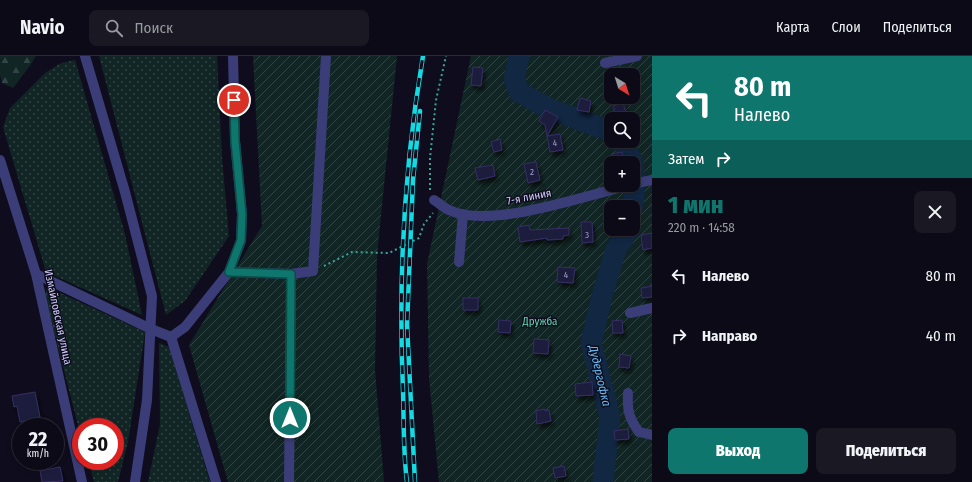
<!DOCTYPE html>
<html lang="ru">
<meta charset="utf-8">
<style>
:root{--surface:#0b0a16;--page:#191823;--text:#f1f3f6;--muted:#9a9aa1;--line:#2b2b35;--accent:#0f766e}
body{margin:0;font-family:"Fira Sans Condensed",sans-serif;background:var(--page);color:var(--text);height:100vh;display:flex;flex-direction:column;font-size:15px;white-space:nowrap}
*{box-sizing:border-box;margin:0}
p{font-size:13px;color:var(--muted)}
.icon{flex:none;width:22px;height:22px;fill:none;stroke:currentColor;stroke-width:2;stroke-linecap:round;stroke-linejoin:round}
.map{position:relative;flex:1;overflow:hidden}
.sheet{display:flex;flex-direction:column;background:var(--surface);width:320px}
.sheet>*{flex:none}
.guide{background:#0f766e;color:#fff;overflow:hidden}
.needle{width:26px;rotate:142deg}
.buttons{position:absolute;left:604px;top:12px;display:grid;gap:8px}
.buttons a{display:grid;place-items:center;width:36px;height:36px;border-radius:8px;background:var(--surface);box-shadow:0 2px 6px #0003,0 0 0 1px var(--line);font-size:20px}
.speed{position:absolute;left:12px;top:362px;display:flex;gap:8px;font-size:20px;font-weight:700;text-align:center}
.speed>*{display:grid;place-content:center;width:52px;height:52px;border-radius:50%;background:var(--surface);box-shadow:0 2px 6px #0003,0 0 0 1px var(--line);line-height:1}
.speed small{font-size:10px;font-weight:400}
.speed .limit{border:6px solid #d22;background:#fff;color:#111}
.pin{position:absolute;display:grid;place-items:center;width:34px;height:34px;color:#fff;margin:-17px;border:2px solid #fff;border-radius:50%;box-shadow:0 1px 4px #0007}
.me{position:absolute;width:44px;margin:-22px;rotate:0deg;stroke-linejoin:round;filter:drop-shadow(0 0 3px #0008)}
.turn{display:flex;align-items:center;gap:14px;height:84px;padding:0 16px;font-size:18px}
.turn .icon{width:52px;height:52px;stroke-width:2.5}
.turn b{display:block;font-size:28px;line-height:34px}
.then{display:flex;align-items:center;height:38px;padding:0 16px;background:#0003;gap:8px;font-size:15px}
.round{display:grid;place-items:center;flex:none;width:42px;height:42px;border-radius:8px;background:var(--page)}
.head{display:flex;align-items:center;justify-content:space-between;height:68px;padding:0 16px}
h1{font-size:24px;font-weight:800;line-height:30px;color:var(--accent)}
.cta{display:flex;gap:8px;margin-top:auto;padding:8px 16px}
.cta a{flex:1;height:46px;border-radius:8px;background:var(--accent);color:#fff;font-size:16px;font-weight:800;line-height:46px;text-align:center}
.cta a+a{background:var(--page);color:var(--text)}
ul{padding:0;list-style:none}
li{display:flex;align-items:center;gap:12px;height:60px;padding:0 16px}
li div{flex:1}
li b{display:block;font-size:15px}
li em{font-style:normal}
header{display:flex;align-items:center;gap:24px;box-sizing:border-box;height:56px;padding:0 20px;background:var(--surface);border-bottom:1px solid var(--line)}
header strong{font-size:19px}
nav{display:flex;gap:22px;margin-inline-start:auto;font-size:14px}
.search{width:280px;height:36px;background:var(--page);display:flex;align-items:center;gap:10px;box-sizing:border-box;padding:0 14px;border-radius:8px;color:var(--muted);font-size:15px}
main{display:flex;flex:1;min-height:0}
.map>svg:first-child{display:block}
</style>
<header>
<strong>Navio</strong>
<div class="search"><svg class="icon" aria-label="search" viewBox="0 0 24 24"><circle cx="10" cy="10" r="6"/><path d="M15 15l6 6"/></svg>Поиск</div>
<nav><a>Карта</a><a>Слои</a><a>Поделиться</a></nav>
</header>
<main>
<div class="map">
<svg width="652" height="426" viewBox="0 0 652 426">
<defs>
<pattern id="grass-dots" width="8" height="8" patternUnits="userSpaceOnUse"><rect width="8" height="8" fill="#112624"/><path d="M2 2h.1M6 6h.1" fill="none" stroke="#324445" stroke-width="1.8" stroke-linecap="round"/></pattern>
<pattern id="forest-firs" width="22" height="20" patternUnits="userSpaceOnUse"><rect width="22" height="20" fill="#112624"/><path d="M5 1l3.5 6h-7zM16 11l3.5 6h-7z" fill="#324445"/></pattern>
<pattern id="garden-furrows" width="10" height="10" patternUnits="userSpaceOnUse"><rect width="10" height="10" fill="#112624"/><path d="M-1 1l2-2M0 10L10 0M9 11l2-2" fill="none" stroke="#324445"/></pattern>
<filter id="shadow"><feDropShadow dx="2.5" dy="4.5" stdDeviation="2" flood-color="#0009"/></filter>
</defs>
<rect width="100%" height="100%" fill="#0f0d1d"/>
<path fill="url(#grass-dots)" d="M99 0H217L222 102 229 180 185 245 166 259Z
M75 4 125 178 142 259 46 216 3 71 10 52 45 17 61 7Z
M47 231 145 276 128 386 118 426H94L88 405H115V371H81V381L45 240Z
M159 287 169 291 210 426H148L160 368Z"/>
<path fill="url(#forest-firs)" d="M0 0H36L29 11 13 32 2 27 0 19Z"/>
<path fill="url(#garden-furrows)" fill-rule="evenodd" d="M253 0H397L377 199 375 314 384 426H228L189 289 262 170Z
M471 0H652V426H439L429 322 427 208ZM611 19H633V41H611ZM611 63H633V85H611ZM611 107H633V129H611ZM611 151H633V173H611Z"/>
<g fill="none" stroke-linecap="round" stroke-linejoin="round">
<path stroke="#112742" stroke-width="21" d="M519 0 514 22 519 36 552 54 611 75
M623 85 633 107
M633 151 635 123 633 109
M603 426 610 361 591 287 602 240 616 193 630 173"/>
</g>
<path fill="#1f1b3c" stroke="#362e66" filter="url(#shadow)" d="M473 11 483 12 481 30 471 29Z
M580 42 591 45 589 56 577 54Z
M623 47 628 63H617L613 50Z
M545 54 558 61 547 80 545 69 539 65Z
M560 78 563 94 550 96 547 80Z
M500 83 502 94 494 96 491 86Z
M622 96 624 107H614L612 98Z
M536 106 540 124 528 127 524 108Z
M493 109 495 120 478 124 475 112Z
M581 166H592L593 186 582 187Z
M529 169 530 174 569 172V179L563 180V183L547 184V182L520 186 518 171Z
M652 177V192L643 194 641 179Z
M558 211 575 212 573 227 557 226Z
M652 230V241L642 242 641 232Z
M463 242H478V254H463Z
M499 264 511 265 510 277 498 276Z
M622 264 623 277H613L612 265Z
M534 283 549 284 548 298 533 297Z
M620 298 631 300 629 312 619 311Z
M592 326 593 339 576 340 575 328Z
M35 336 40 361 20 366 17 350 14 351 12 340Z
M545 353V355L549 354 551 365 537 368 536 355Z
M628 373 629 383 615 384 614 375Z
M564 410 566 420 555 422 553 412Z
M60 411 63 425 42 426 40 415Z"/>
<g fill="none" stroke-linecap="round" stroke-linejoin="round">
<path stroke="#36a697" stroke-width="2" stroke-dasharray="2 3" stroke-linecap="butt" d="M430 134V102L436 44 446 0
M324 210 352 196 389 197 419 182 424 168 433 157"/>
<path stroke="#3b3d78" stroke-width="10" d="M85 0 125 136 152 240 147 344 135 426
M605 7 637 0
M0 104 36 218 82 426
M633 128 652 124
M434 144C439 147 444 152 449 154 490 174 586 139 630 129
M459 206 463 158
M229 216 291 218 313 215 326 0
M36 218 151 273 171 281
M630 257 652 252
M171 281 185 271 229 216 241 185 242 158 235 85 233 0
M171 281 216 426
M628 337C627 355 629 362 639 376L652 379
M289 426 291 218"/>
<g stroke="#11dce3" stroke-width="4.5">
<path id="rail" d="M407 426C403 396 404 365 403 335 398 222 404 111 423 0
M415 426 407 269 413 124 420 55"/>
</g>
<use href="#rail" stroke="#0f0d1d" stroke-width="3" stroke-dasharray="9" stroke-linecap="butt"/>
</g>
<g fill="none" stroke-linecap="round" stroke-linejoin="round">
<g stroke="#0a4d48" stroke-width="10">
<path id="route" d="M234 44 235 85 242 158 241 184 229 216 291 218 290 362"/>
</g>
<use href="#route" stroke="#0f766e" stroke-width="7"/>
</g>
<g text-anchor="middle" dominant-baseline="central" stroke-width="3" stroke-linejoin="round" paint-order="stroke">
<g font-size="9" fill="#a2a0cb">
<text x="555" y="87">4</text>
<text x="532" y="116">2</text>
<text x="587" y="179">3</text>
<text x="566" y="219">4</text>
</g>
<g font-size="11" fill="#ceccfb" stroke="#0f0d1d">
<text transform="translate(529 141) rotate(-11)">7-я линия</text>
<text transform="translate(58 261) rotate(78)">Измайловская улица</text>
</g>
<g font-size="11" fill="#5fd5af" stroke="#0f0d1d">
<text x="540" y="265">Дружба</text>
</g>
<g font-size="12" font-style="italic" fill="#62baf3" stroke="#0f0d1d">
<text transform="translate(600 320) rotate(77)">Дудергофка</text>
</g>
</g>
</svg>
<div class="buttons">
<a><svg class="needle" viewBox="-14 -14 28 28"><path d="M0-13l5 13h-10z" fill="#e53935"/><path d="M0 13l5-13h-10z" fill="#9a9aa1"/></svg></a>
<a><svg class="icon" aria-label="search" viewBox="0 0 24 24"><circle cx="10" cy="10" r="6"/><path d="M15 15l6 6"/></svg></a>
<a>+</a>
<a>−</a>
</div>
<div class="speed"><div>22<small>km/h</small></div><div class="limit">30</div></div>
<div class="pin" style="left:234px;top:44px;background:#d93025"><svg class="icon" aria-label="arrive" viewBox="0 0 24 24"><path d="M6 21V4h12l-3 4 3 4H6"/></svg></div>
<svg class="me" style="left:290px;top:362px" viewBox="-20 -20 40 40"><circle r="17" fill="#0f766e" stroke="#fff" stroke-width="3"/><path d="M0-11L8 9 0 5-8 9z" fill="#fff"/></svg>
</div>
<section class="sheet">
<div class="guide">
<div class="turn"><svg class="icon" aria-label="left" viewBox="0 0 24 24"><path d="M17 20v-9H6M10 6l-5 5 5 5"/></svg><div><b>80 m</b>Налево</div></div>
<div class="then">Затем<svg class="icon" aria-label="right" viewBox="0 0 24 24"><path d="M7 20v-9h11M14 6l5 5-5 5"/></svg></div>
</div>
<div class="head"><div><h1>1 мин</h1><p>220 m · 14:58</p></div><a class="round"><svg class="icon" aria-label="close" viewBox="0 0 24 24"><path d="M6 6l12 12M18 6L6 18"/></svg></a></div>
<ul>
<li><svg class="icon" aria-label="left" viewBox="0 0 24 24"><path d="M17 20v-9H6M10 6l-5 5 5 5"/></svg><div><b>Налево</b></div><em>80 m</em></li>
<li><svg class="icon" aria-label="right" viewBox="0 0 24 24"><path d="M7 20v-9h11M14 6l5 5-5 5"/></svg><div><b>Направо</b></div><em>40 m</em></li>
</ul>
<div class="cta"><a>Выход</a><a>Поделиться</a></div>
</section>
</main>
